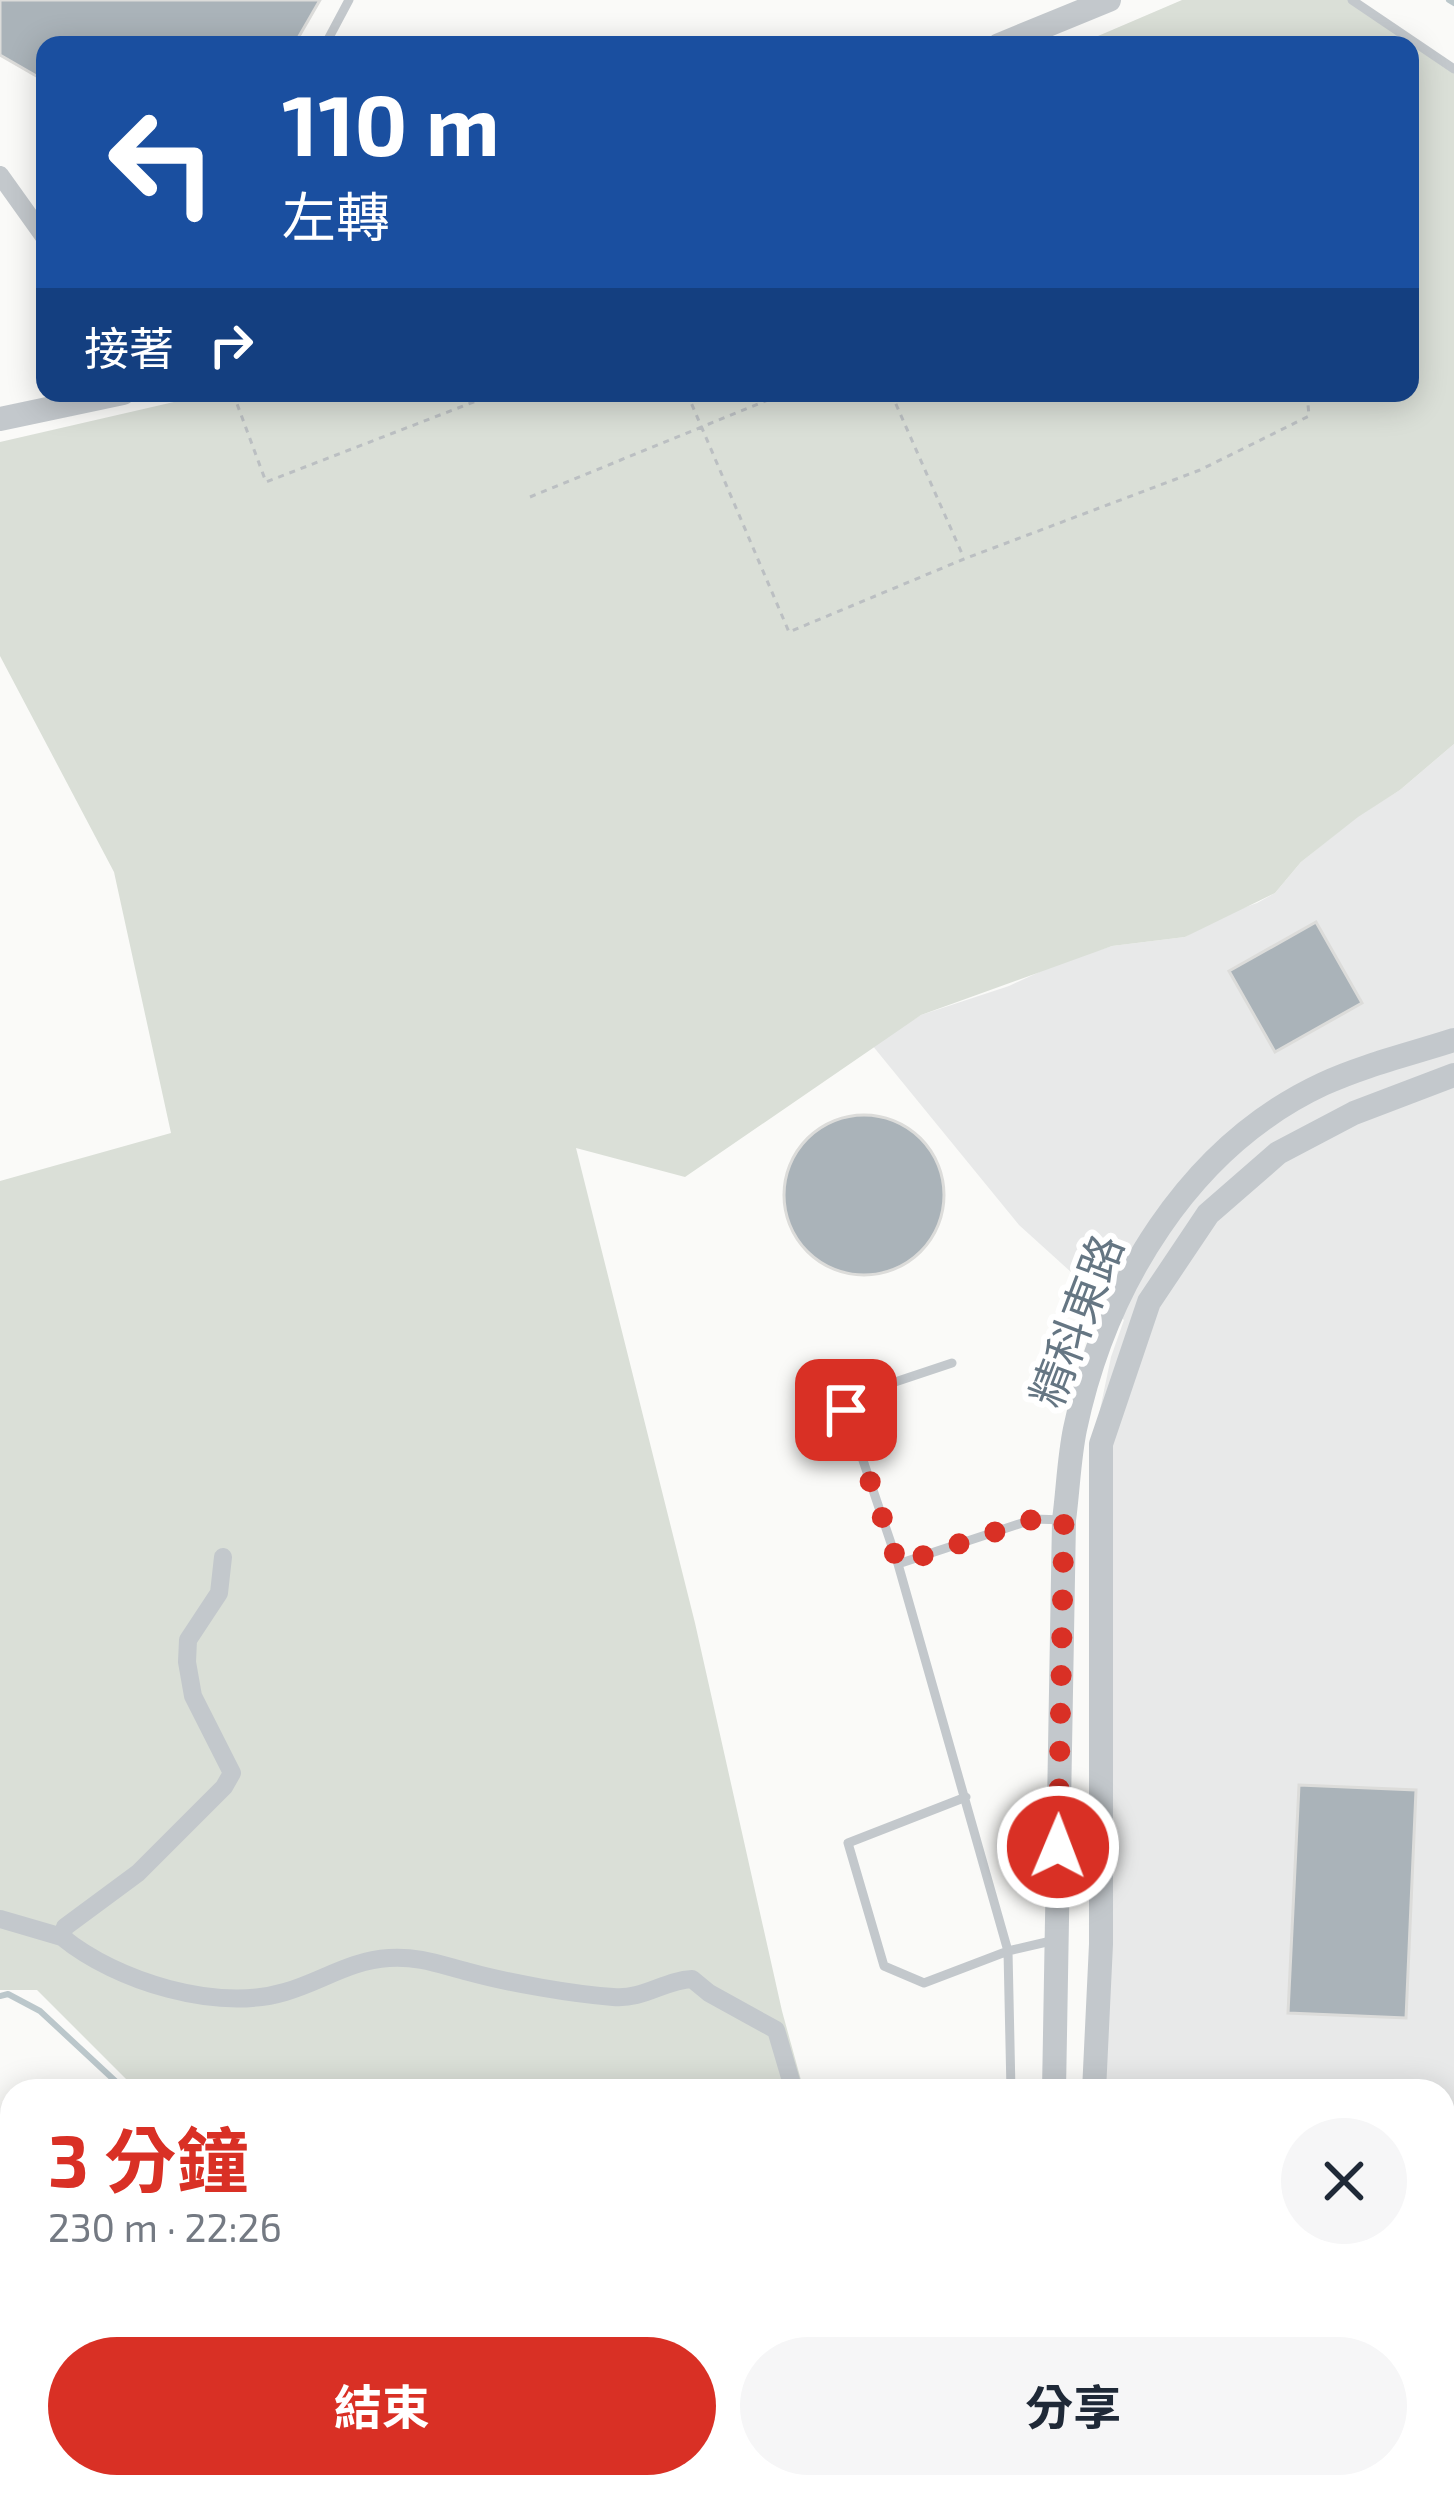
<!DOCTYPE html>
<html lang="zh-TW">
<meta charset="utf-8">
<style>
:root{--surface:#fff;--page:#f6f6f7;--text:#1f2937;--muted:#747a83;--accent:#d93025}
body{margin:0;font-family:"Exo 2","Noto Sans TC",sans-serif;background:var(--page);color:var(--text);height:100vh;display:flex;flex-direction:column;font-size:45px;white-space:nowrap}
*{box-sizing:border-box;margin:0}
p{font-size:39px;color:var(--muted)}
.icon{flex:none;width:66px;height:66px;fill:none;stroke:currentColor;stroke-width:2;stroke-linecap:round;stroke-linejoin:round}
.map{position:relative;flex:1;overflow:hidden}
.sheet{position:absolute;left:0px;top:2079px;width:1455px;height:420px;display:flex;flex-direction:column;background:var(--surface);border-radius:36px 36px 0 0;box-shadow:0 6px 30px #0003}
.sheet>*{flex:none}
.hud{position:absolute;left:36px;top:36px;width:1383px;height:366px;border-radius:24px;box-shadow:0 6px 30px #0003;background:#1a4fa0;color:#fff;overflow:hidden}
.pin{position:absolute;display:grid;place-items:center;width:102px;height:102px;color:#fff;margin:-51px;border-radius:24px;box-shadow:0 6px 18px #0006}
.me{position:absolute;width:132px;margin:-66px;rotate:1deg;stroke-linejoin:round;filter:drop-shadow(0 0 9px #0008)}
.turn{display:flex;align-items:center;gap:42px;height:252px;padding:0 48px;font-size:54px}
.turn .icon{width:156px;height:156px;stroke-width:2.5}
.turn b{display:block;font-size:84px;line-height:102px}
.then{display:flex;align-items:center;height:114px;padding:0 48px;background:#0003;gap:24px;font-size:45px}
.round{display:grid;place-items:center;flex:none;width:126px;height:126px;border-radius:63px;background:var(--page)}
.overview{display:flex;align-items:center;justify-content:space-between;height:204px;padding:0 48px}
h1{font-size:72px;font-weight:700;line-height:90px;color:var(--accent)}
.cta{display:flex;gap:24px;margin-top:auto;padding:24px 48px}
.cta a{flex:1;height:138px;border-radius:72px;background:var(--accent);color:#fff;font-size:48px;font-weight:700;line-height:138px;text-align:center}
.cta a+a{background:var(--page);color:var(--text)}
.map>svg:first-child{display:block}
</style>
<div class="map">
<svg width="1454" height="2499" viewBox="0 0 1454 2499">
<rect width="100%" height="100%" fill="#fafaf8"/>
<path fill="#e8e9e9" d="M1454 744V2499H1051L1053 2487H1443V2091H1094L1097 1424 1111 1357 1124 1320 1019 1225 872 1045 921 1015 1009 986 1061 962 1112 946 1185 937 1226 914 1257 903 1275 893 1301 862 1358 816 1400 790Z"/>
<path fill="#dadfd7" d="M1182 0H1359L1454 71V744L1400 790 1358 817 1301 862 1275 893 1185 937 1112 946 921 1015 685 1177 576 1148 695 1623 782 2011 804 2091H138L37 1990H0V1181L171 1133 114 872 0 656V442L213 393H1410V45H1077Z
M581 2487H978L977 2499H540Z"/>
<g fill="none" stroke-linecap="round" stroke-linejoin="round">
<path stroke="#bbc7cb" stroke-width="6" d="M1449 0 1454 3
M0 1996 8 1994 40 2011 126 2091"/>
</g>
<path fill="#aab3b9" stroke="#dcdcda" stroke-width="3" d="M0 0H320L294 45H45V81L0 55Z
M1316 922 1362 1003 1275 1052 1229 971Z
M784 1195a80 80 0 1 1 160 0a80 80 0 1 1-160 0Z
M1299 1785 1416 1790 1406 2018 1288 2013Z"/>
<g fill="none" stroke-linecap="round" stroke-linejoin="round">
<path stroke="#bbbfc2" stroke-width="3" stroke-dasharray="6 6" stroke-linecap="butt" d="M233 393 266 482 497 393
M687 393 789 632 964 559 1200 470 1309 416 1307 393
M891 393 963 556
M237 397 251 393
M530 497 785 393"/>
<path stroke="#c3c8cc" stroke-width="9" d="M1352 0 1454 69
M325 45 349 0
M952 1363 862 1393 846 1410 898 1564 1008 1951 1011 2091
M898 1564 1034 1519 1064 1520
M966 1797 848 1843 884 1966 924 1983 1008 1951 1051 1941"/>
<path stroke="#c3c8cc" stroke-width="18" d="M0 175 45 238
M223 1557 219 1593 188 1640 187 1662 193 1696 232 1773 224 1787 138 1873 65 1927 62 1937C117 1982 217 2012 285 1992 320 1982 351 1960 389 1958 419 1956 441 1965 469 1972 509 1983 572 1994 613 1997 643 2000 665 1980 692 1979L709 1993 776 2030 794 2091
M0 1919 62 1937
M1448 2268H1454
M370 2499 372 2487"/>
<path stroke="#c3c8cc" stroke-width="24" d="M999 45 1109 0
M0 419 123 393
M1054 2091 1064 1520C1068 1490 1069 1458 1075 1429 1105 1287 1188 1147 1323 1084 1364 1065 1411 1054 1454 1040
M1094 2091 1101 1944V1444L1149 1302 1208 1214 1278 1153 1354 1113 1454 1075
M0 2498 75 2487
M252 2499H276
M480 2499 538 2487
M1013 2499 1014 2487
M1047 2499 1049 2487"/>
</g>
<g fill="none" stroke-linecap="round" stroke-linejoin="round">
<path stroke="#d93025" stroke-width="21" stroke-dasharray="0 37.8" d="M846 1410 898 1564 1034 1519 1064 1520 1058 1847"/>
</g>
<g text-anchor="middle" dominant-baseline="central" stroke-width="12" stroke-linejoin="round" paint-order="stroke">
<g font-size="45" fill="#657683" stroke="#fff">
<text transform="translate(1075 1320) rotate(-69)">精科東路</text>
</g>
</g>
</svg>
<div class="pin" style="left:846px;top:1410px;background:#d93025"><svg class="icon" aria-label="arrive" viewBox="0 0 24 24"><path d="M6 21V4h12l-3 4 3 4H6"/></svg></div>
<svg class="me" style="left:1058px;top:1847px" viewBox="-20 -20 40 40"><circle r="17" fill="#d93025" stroke="#fff" stroke-width="3"/><path d="M0-11L8 9 0 5-8 9z" fill="#fff"/></svg>
<div class="hud">
<div class="turn"><svg class="icon" aria-label="left" viewBox="0 0 24 24"><path d="M17 20v-9H6M10 6l-5 5 5 5"/></svg><div><b>110 m</b>左轉</div></div>
<div class="then">接著<svg class="icon" aria-label="right" viewBox="0 0 24 24"><path d="M7 20v-9h11M14 6l5 5-5 5"/></svg></div>
</div>
<section class="sheet">
<div class="overview"><div><h1>3 分鐘</h1><p>230 m · 22:26</p></div><a class="round"><svg class="icon" aria-label="close" viewBox="0 0 24 24"><path d="M6 6l12 12M18 6L6 18"/></svg></a></div>
<div class="cta"><a>結束</a><a>分享</a></div>
</section>
</div>
